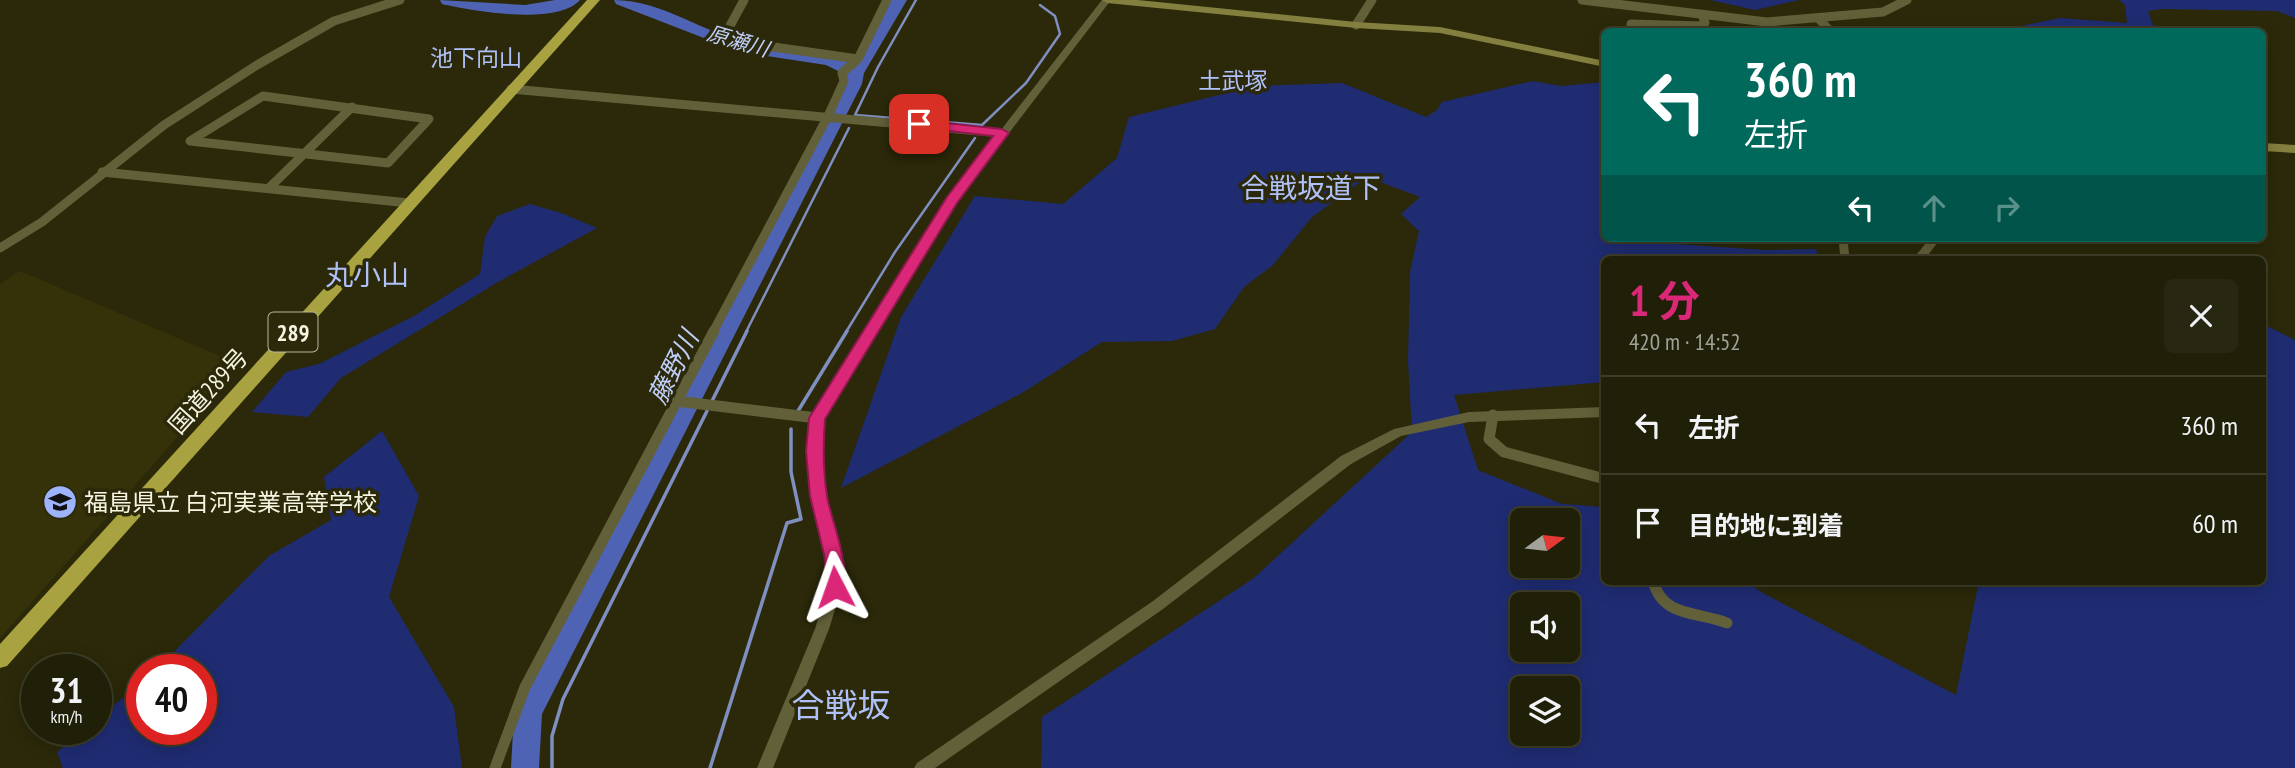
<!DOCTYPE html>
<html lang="ja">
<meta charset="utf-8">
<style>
:root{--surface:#201f07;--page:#282711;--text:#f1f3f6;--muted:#a2a29b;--line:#3d3d28;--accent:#db2777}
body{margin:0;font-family:"PT Sans Narrow","Noto Sans JP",sans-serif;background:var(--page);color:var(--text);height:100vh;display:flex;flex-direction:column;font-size:26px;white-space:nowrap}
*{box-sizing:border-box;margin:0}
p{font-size:23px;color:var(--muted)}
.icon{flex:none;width:38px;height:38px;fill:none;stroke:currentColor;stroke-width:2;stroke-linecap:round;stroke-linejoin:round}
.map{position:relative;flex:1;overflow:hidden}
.details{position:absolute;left:1601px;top:256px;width:665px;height:329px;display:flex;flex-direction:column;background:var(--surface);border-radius:10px;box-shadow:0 4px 18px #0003,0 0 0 2px var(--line)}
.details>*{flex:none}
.guide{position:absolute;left:1601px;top:28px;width:665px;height:214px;border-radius:10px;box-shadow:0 4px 18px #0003,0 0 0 2px var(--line);background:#00695c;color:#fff;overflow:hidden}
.needle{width:46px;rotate:75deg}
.tools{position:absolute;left:1510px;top:508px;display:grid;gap:14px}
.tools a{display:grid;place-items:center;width:70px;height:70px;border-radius:10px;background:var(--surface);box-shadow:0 4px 18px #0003,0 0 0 2px var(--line);font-size:35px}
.speed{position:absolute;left:21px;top:654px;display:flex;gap:14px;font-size:35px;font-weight:700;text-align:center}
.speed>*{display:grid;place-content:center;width:91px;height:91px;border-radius:50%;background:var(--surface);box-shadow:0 4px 18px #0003,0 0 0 2px var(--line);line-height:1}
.speed small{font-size:18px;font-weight:400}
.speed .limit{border:10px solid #d22;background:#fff;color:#111}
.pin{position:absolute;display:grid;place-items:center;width:60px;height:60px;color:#fff;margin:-30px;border-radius:14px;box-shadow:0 4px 10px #0006}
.me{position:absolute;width:77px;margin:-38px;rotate:356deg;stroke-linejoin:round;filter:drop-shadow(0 0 5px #0008)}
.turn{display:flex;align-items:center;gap:24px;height:147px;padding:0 28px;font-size:32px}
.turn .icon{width:91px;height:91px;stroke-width:2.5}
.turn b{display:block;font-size:49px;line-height:60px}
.lanes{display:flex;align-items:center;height:66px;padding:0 28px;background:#0003;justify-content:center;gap:35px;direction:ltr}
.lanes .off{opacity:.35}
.round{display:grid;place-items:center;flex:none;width:74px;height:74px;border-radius:10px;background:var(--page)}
.summary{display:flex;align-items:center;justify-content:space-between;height:119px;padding:0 28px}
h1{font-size:42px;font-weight:700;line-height:52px;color:var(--accent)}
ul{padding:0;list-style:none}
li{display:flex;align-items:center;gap:21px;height:98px;padding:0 28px;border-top:2px solid var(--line)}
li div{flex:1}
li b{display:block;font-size:26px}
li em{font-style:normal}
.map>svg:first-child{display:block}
</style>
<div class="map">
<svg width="2295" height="768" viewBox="0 0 2295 768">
<rect width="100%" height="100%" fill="#2b2909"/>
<path fill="#353209" d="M20 271 241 365 0 638V284Z"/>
<path fill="#1f2c72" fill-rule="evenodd" d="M1710 0H1799L1755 10Z
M2119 0H2295V18L2277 11 2162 9 2148 11 2155 31H1997L2060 18 2127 23 2125 5Z
M1533 81 1561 86 1605 82V238H1673L1676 244 1765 250 1815 249 1821 259H1605V382L1454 395 1478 470 1562 504 1605 507V581H1745L1763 593 1956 695 1979 581H2263V324L2295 340V768H1041L1042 717 1254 578 1412 432 1408 361 1410 272 1419 231 1401 214 1420 197 1367 177 1312 217 1273 265 1244 287 1215 329 1172 341 1102 342 1022 393 841 488 901 317 975 196 1063 204 1117 158 1129 117 1256 86 1342 83 1426 117 1437 110 1442 102ZM1522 520H1568V565H1522ZM1522 604H1568V649H1522ZM1522 688H1568V733H1522Z
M530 204 561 213 597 228 498 282 341 378 308 417 252 412 286 372 319 364 414 316 480 274 485 237 497 216Z
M382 431 419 496 389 597 454 707 462 768H63L57 752 84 730H96V720L142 682V730H201V670H156L269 556 331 520 324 477Z"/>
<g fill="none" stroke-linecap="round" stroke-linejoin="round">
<path stroke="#808fc1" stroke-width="2.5" d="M855 115 982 125 1026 83 1060 34 1055 16 1040 5
M855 115 878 67 916 0
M746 332 849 128
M846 332 895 252 975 138"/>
<path stroke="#808fc1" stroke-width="3.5" d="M712 401 747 331
M798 411 847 331
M552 768V736L563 699 707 411
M710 768 787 523 801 519 791 472V429"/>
<path fill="#4e63b3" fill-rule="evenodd" d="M440 0 525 5 555 0H580C557 26 473 11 442 4Z
M614 0C663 0 704 34 752 44 785 51 821 48 851 64L891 0H907L864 73 862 84 542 714 539 768H511L514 713 518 704 844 84 846 75 826 65 740 52 616 4Z"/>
<path stroke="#626039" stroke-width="9" d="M744 0 725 35 738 42 858 59
M1582 0 1767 22 1883 12 1907 0
M1819 19 1831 32
M1356 25 1372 0
M1631 32V24L1701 26 1705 23 1702 14
M511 89 1002 133
M263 96 429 119 388 163 190 141Z
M102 172 409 203
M269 188 352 107
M1843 238 1845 259
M0 248 42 222 164 125 257 65 334 21 400 0
M713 332 828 116 844 81 842 73 858 59 887 0"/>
<path stroke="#626039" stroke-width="11" d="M676 401 817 418
M1493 415 1489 439 1504 452 1605 479
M1653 581C1663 618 1697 611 1727 623
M495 768 525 687 714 331"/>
<path fill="#626039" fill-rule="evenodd" d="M1102 0H1111L956 202 823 419 820 451 825 496 840 553 842 587 829 629 773 768H757L815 629 828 587 826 553 811 496 808 451 811 418 948 198Z
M1930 238H1941L1925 259H1913Z
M1605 407V417L1469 422 1401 436 1351 464 1163 609 935 768H914L917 763 1153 601 1341 456 1394 429 1469 412Z"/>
<path fill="#837f3e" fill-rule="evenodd" d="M1102 0H1138L1356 22 1440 27 1605 61V67L1440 33 1356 28 1107 3Z
M2263 143 2295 145V153L2263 151Z"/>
<path fill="#a8a240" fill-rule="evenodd" d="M587 0H600L7 666 0 668V644Z"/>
</g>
<path fill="#db2777" stroke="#8e194d" stroke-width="2" d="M919 120 1002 129 1009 133 957 203 825 419C823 445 823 470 827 496 831 521 853 569 841 593L835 595 828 593 824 554 810 496 806 451 809 418 947 197 993 136 914 127 912 124Z"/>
<defs>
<g id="school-disc" transform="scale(1.75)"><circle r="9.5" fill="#9db4fd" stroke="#2b2909"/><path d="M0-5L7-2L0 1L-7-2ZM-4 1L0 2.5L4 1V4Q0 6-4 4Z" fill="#111"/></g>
</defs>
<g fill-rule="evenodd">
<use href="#school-disc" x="60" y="502"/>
</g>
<g text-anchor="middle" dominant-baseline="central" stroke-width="7" stroke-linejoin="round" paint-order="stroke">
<g font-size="21" font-style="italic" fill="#bfcef9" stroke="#2b2909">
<text transform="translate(738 41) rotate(16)">原瀬川</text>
</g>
<g font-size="23" fill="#afc1f8" stroke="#2b2909">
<text x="476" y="57">池下向山</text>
<text x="1233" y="80">土武塚</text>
</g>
<rect fill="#2b2909" stroke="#b8b8a1" stroke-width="2" x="268.5" y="312.5" width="49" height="39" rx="5"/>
<g font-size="23" font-weight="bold" fill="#f5f5e2">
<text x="293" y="332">289</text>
</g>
<g font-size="24" fill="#f5f5e2" stroke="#2b2909">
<text transform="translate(208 391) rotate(-48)">国道289号</text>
</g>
<g font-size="24" fill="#f5f5e2" stroke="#2b2909" text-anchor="start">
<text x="84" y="502">福島県立 白河実業高等学校</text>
</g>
<g font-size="26" font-style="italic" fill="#bfcef9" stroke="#2b2909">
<text transform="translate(673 367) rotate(-63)">藤野川</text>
</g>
<g font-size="28" fill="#afc1f8" stroke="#2b2909">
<text x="1311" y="187">合戦坂道下</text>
<text x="367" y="274">丸小山</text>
</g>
<g font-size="33" fill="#afc1f8" stroke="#2b2909">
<text x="841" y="704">合戦坂</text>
</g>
</g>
</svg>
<div class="tools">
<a><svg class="needle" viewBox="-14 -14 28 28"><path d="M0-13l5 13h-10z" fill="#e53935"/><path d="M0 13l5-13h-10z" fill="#a2a29b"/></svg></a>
<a><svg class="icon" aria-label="sound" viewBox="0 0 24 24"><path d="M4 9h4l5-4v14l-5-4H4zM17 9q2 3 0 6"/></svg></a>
<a><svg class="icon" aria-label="layers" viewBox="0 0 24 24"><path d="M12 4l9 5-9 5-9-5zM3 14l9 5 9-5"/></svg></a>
</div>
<div class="speed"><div>31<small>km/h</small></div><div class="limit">40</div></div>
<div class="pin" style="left:919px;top:124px;background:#d93025"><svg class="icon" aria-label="arrive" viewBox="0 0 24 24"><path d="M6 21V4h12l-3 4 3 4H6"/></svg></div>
<svg class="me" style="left:835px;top:587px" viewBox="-20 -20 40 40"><path d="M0-17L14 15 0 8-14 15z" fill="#db2777" stroke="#fff" stroke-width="4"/></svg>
<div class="guide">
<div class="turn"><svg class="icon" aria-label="left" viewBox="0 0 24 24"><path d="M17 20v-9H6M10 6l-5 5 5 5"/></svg><div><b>360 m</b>左折</div></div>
<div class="lanes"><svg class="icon" aria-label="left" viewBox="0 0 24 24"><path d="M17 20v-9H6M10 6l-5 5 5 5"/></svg><svg class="icon off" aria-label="ahead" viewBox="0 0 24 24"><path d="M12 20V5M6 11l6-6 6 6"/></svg><svg class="icon off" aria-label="right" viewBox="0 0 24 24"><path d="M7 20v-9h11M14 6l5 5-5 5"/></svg></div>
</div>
<section class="details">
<div class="summary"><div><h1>1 分</h1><p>420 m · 14:52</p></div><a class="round"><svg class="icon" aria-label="close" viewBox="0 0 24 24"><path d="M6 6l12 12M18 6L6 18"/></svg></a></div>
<ul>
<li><svg class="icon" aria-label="left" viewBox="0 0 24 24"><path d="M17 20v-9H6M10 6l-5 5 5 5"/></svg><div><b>左折</b></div><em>360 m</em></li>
<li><svg class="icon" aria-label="arrive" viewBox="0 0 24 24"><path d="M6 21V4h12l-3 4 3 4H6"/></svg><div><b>目的地に到着</b></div><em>60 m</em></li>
</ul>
</section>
</div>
